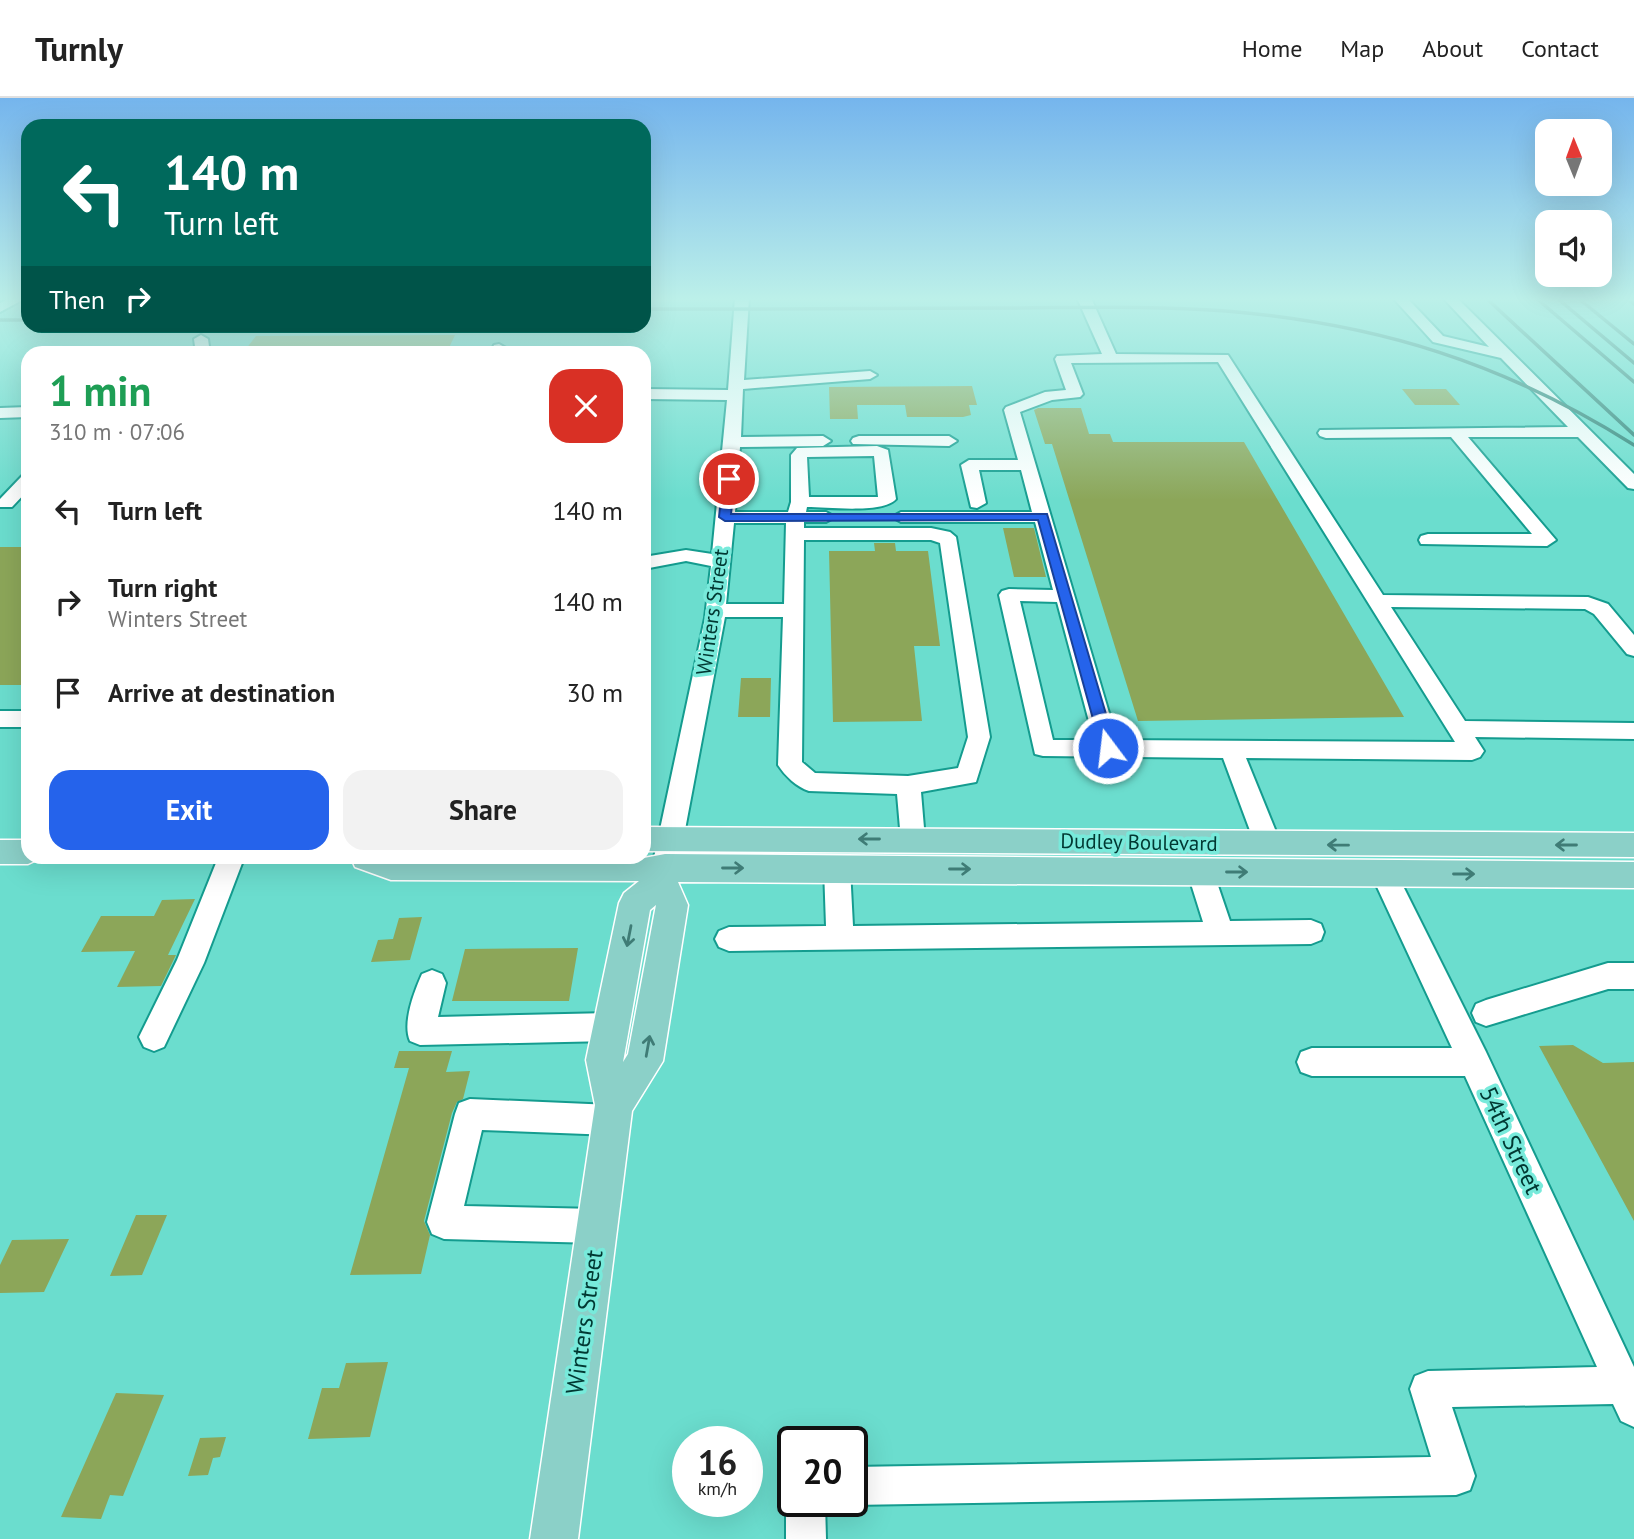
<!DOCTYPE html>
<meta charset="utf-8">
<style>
:root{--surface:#fff;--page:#f2f2f2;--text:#222;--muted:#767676;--line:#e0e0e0;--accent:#2563eb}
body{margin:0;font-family:"PT Sans",sans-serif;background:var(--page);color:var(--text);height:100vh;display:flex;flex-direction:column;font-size:26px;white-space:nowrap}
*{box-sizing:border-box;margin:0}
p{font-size:23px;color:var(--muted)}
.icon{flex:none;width:38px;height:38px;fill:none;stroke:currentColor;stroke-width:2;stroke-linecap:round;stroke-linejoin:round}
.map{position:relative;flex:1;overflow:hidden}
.sheet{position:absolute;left:21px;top:248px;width:630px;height:518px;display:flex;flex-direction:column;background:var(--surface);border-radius:21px;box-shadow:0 7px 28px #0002}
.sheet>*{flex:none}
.hud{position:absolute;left:21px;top:21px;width:630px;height:214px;border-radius:21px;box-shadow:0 7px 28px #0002;background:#00695c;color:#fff;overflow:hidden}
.needle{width:46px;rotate:359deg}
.buttons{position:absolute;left:1535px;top:21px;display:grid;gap:14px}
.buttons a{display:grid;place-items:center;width:77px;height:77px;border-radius:14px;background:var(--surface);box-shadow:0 7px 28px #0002;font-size:35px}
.speed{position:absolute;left:672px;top:1328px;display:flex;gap:14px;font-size:35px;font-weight:700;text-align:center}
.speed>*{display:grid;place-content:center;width:91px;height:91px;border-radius:50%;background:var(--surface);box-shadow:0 7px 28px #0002;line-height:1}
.speed small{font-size:18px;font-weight:400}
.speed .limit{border:4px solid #111;border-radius:10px;background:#fff;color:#111}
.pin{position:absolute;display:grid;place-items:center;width:60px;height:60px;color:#fff;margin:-30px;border:4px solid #fff;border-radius:50%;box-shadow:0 2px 7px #0007}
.me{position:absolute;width:77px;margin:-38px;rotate:345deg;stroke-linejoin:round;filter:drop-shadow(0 0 5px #0008)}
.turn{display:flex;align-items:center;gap:24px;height:147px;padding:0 28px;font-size:32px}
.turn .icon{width:91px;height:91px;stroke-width:2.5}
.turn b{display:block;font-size:49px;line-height:60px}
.then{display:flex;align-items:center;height:66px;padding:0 28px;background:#0003;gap:14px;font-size:26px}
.round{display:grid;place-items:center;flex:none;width:74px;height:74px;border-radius:21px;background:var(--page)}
.headline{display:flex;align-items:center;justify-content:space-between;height:119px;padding:0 28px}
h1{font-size:42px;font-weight:700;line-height:52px;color:#1e9e55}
.action{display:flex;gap:14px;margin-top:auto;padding:14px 28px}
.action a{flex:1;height:80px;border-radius:21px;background:var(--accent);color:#fff;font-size:28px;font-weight:700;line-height:80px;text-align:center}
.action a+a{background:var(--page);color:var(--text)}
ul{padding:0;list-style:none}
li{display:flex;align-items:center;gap:21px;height:91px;padding:0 28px}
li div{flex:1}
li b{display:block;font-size:26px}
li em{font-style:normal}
header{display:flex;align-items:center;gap:42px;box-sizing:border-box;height:98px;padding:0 35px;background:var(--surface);border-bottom:2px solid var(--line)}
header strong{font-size:33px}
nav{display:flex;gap:38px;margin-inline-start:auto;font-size:24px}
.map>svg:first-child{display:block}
</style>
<header>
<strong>Turnly</strong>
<nav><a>Home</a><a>Map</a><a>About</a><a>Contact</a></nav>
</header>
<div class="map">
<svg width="1634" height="1441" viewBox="0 0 1634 1441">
<rect width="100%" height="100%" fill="#6bddce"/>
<path fill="#8ca659" d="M455 237 446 256H242L256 238Z
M972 288 977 307H969L971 317 963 319H907L905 307H857L858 321H830L829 289Z
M1402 291H1446L1460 307H1415Z
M1038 310H1081L1089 336H1110L1113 344H1244L1404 619 1138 623 1052 346H1045L1034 312Z
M1003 430H1034L1046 479H1014Z
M874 445H895L896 453H928L940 548H914L922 623 833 624 829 453H875Z
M0 449H28V587H0Z
M741 580H771L770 619H738Z
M195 801 168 857H176L161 888 117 889 135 853 81 854 101 818H154L162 802Z
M422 819 410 862 371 864 378 842 393 841 399 820Z
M578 850 569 903H452L465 851Z
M1573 947 1603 965 1634 964V1123L1539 948Z
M399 953H452L446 974 470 973 463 1001 457 1004 452 1015 424 1123 430 1137 421 1176 350 1177 409 970H394Z
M136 1117H167L142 1177 110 1178Z
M69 1141 44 1194 0 1195V1167L12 1142Z
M388 1264 370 1339 308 1341 322 1290H339L346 1265Z
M116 1295 164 1297 123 1398 110 1397 101 1421 61 1419Z
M226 1339 220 1359 213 1360 208 1377 188 1378 200 1340Z"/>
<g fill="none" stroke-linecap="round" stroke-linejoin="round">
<g stroke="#149c8f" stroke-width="4">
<path id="minor" d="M9 200H26L0 214V205Z
M735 200H749L744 282 870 273 877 277 870 281 743 291 741 339 823 338 831 343 823 348 740 349 735 414H788L791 404V357L797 350 877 348 888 352 896 401C883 416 827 409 807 409L806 414H826L835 419 826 424H804V430H931L950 434 956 439 990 639 976 684 921 694 925 742 922 749 913 752 904 749 901 742 897 696 809 693C797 689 785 678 778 667L783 519H725L678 769 674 776 665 779 656 776 652 769 705 520 711 468 686 463 644 471V459L686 452 712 456 727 302 644 301V291L728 292ZM874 358 878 399H809L807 359ZM734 425H786L784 506H726ZM804 442H931L940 445 968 639 958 670 908 678 815 675 802 664Z
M1077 200H1091L1116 256 1228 257 1383 497 1588 499 1608 506 1634 537V558L1627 556 1594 516 1585 511 1391 509 1465 623 1634 625V641L1475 639 1484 653 1480 659 1472 662 1246 660 1281 746 1277 753 1268 756 1259 753 1255 746 1223 660 1043 658 1035 656 999 497 1002 493 1009 491 1053 492 1035 424H901L892 419 901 414H1032L1021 372H979L986 405 977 410 971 409 961 367 969 362H1018L1004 312 1006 309 1045 294 1066 292 1055 261 1057 258 1102 256ZM1218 264 1455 644 1117 642 1020 314 1052 302 1080 299 1083 296 1071 265ZM1020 503 1057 504 1094 642H1053Z
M1393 200H1407L1443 238 1489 249 1443 200H1457L1634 376V391L1628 390 1578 339H1468L1556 442 1547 448 1421 446 1419 442 1421 438 1428 436H1532L1451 339 1326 340 1320 338 1318 335 1320 332 1568 329 1501 260 1433 244Z
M201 237 208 241 210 256H196L194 241Z
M499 246 506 250 504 256H490L494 247Z
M28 309V319L0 320V310Z
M859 338H949L957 343 949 348 853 346 851 343 853 340Z
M28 377V392L12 409H0V401L22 378Z
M0 613H28V629H0Z
M837 759 846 763 850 770 853 828 1203 824 1187 773 1191 766 1200 762 1209 766 1213 773 1230 823 1311 822 1321 826 1324 834 1321 842 1311 846 729 853 719 849 715 841 719 833 729 829 826 828 824 770 828 763Z
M218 760H244L204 865 164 949 154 953 144 949 139 939 177 862Z
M1384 765 1393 768 1486 954 1634 1269V1329L1621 1323 1613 1306 1452 1309 1475 1378 1470 1392 1456 1397 852 1407 843 1404H852V1369L1431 1359 1410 1291 1415 1278 1428 1273 1597 1269 1465 978H1312L1301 974 1297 964 1301 954 1312 950H1452L1371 776 1375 768Z
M1608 865H1634V891H1608L1486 928 1476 924 1472 915 1476 906 1486 902Z
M432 872 442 876 446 885 438 919 610 915 620 919 624 929 620 939 610 943 420 947 410 943C402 925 414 894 422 876Z
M470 1001 612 1007 623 1011 627 1022 623 1033 612 1037 482 1032 464 1108 597 1111 609 1116 614 1128 609 1140 597 1145 444 1141 432 1136 427 1124 455 1016 459 1005Z
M792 1390 793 1404H825L826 1441H786V1404Z"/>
</g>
<g stroke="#fff" stroke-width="3">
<path id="major" d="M644 729 1634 735V759L644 753Z
M0 742H28V760H41L28 766H0Z
M665 756 1634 764V790L678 784 688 807 663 963 632 1013 578 1441H530L595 1007 586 962 619 805 624 795 639 783 391 782 355 769 351 760H644ZM656 807 628 956 623 964 650 812Z"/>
</g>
<use href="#minor" fill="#fff" fill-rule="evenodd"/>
<use href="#major" fill="#8bd0c8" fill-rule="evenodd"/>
<path stroke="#2f8076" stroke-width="3.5" d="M1486 200 1634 337
M1536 200 1634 284
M1557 200 1634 265
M1578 200 1634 246
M1627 200 1634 206
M644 211C760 211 877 211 993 210 1071 210 1149 207 1226 213 1379 226 1504 265 1634 347
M0 222H28"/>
</g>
<defs><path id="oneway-shaft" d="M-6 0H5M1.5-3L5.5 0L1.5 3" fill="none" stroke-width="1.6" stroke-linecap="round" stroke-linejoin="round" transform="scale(1.75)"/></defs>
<g stroke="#3f7c76">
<use href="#oneway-shaft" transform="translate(869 741) rotate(-180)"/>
<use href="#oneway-shaft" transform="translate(1338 747) rotate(-179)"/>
<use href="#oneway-shaft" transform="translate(1566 747) rotate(-180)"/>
<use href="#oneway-shaft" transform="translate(733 770)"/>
<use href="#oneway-shaft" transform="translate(960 771)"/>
<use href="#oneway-shaft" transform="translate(1237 774)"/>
<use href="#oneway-shaft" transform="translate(1464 776)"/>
<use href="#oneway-shaft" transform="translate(629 838) rotate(101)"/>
<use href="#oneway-shaft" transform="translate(648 948) rotate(-80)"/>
</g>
<linearGradient id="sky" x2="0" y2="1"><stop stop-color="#75b5ed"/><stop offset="0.5" stop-color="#bcf0e9"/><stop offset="1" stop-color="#bcf0e9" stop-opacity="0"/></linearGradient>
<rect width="1634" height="402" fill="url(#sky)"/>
<path fill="#2563eb" stroke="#184099" stroke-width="2" d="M729 378 735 381 731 416H1047L1116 650 1113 654 1108 655 1101 650 1038 422 725 423 719 419 723 381Z"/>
<g text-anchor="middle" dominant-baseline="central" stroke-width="7" stroke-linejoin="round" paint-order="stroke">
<g font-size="21" fill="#013832" stroke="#78eadb">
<text transform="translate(712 514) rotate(-82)">Winters Street</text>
<text transform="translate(1139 744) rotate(1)">Dudley Boulevard</text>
</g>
<g font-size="24" fill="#013832" stroke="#78eadb">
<text transform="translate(1511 1042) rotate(65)">54th Street</text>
<text transform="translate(584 1224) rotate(-82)">Winters Street</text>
</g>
</g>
</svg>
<div class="buttons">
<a><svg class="needle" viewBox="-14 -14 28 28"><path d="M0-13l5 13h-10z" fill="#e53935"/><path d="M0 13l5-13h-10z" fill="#767676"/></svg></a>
<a><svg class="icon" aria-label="sound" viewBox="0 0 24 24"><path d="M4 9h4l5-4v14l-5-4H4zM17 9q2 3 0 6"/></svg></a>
</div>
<div class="speed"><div>16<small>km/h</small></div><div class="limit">20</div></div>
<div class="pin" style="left:729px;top:381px;background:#d93025"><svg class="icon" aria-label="arrive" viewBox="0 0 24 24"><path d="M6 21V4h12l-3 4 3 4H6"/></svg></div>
<svg class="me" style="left:1108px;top:650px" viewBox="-20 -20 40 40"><circle r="17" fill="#2563eb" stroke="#fff" stroke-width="3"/><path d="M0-11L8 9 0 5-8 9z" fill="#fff"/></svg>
<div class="hud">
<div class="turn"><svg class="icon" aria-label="left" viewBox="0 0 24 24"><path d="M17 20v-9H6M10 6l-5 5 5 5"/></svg><div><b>140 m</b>Turn left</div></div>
<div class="then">Then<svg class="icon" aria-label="right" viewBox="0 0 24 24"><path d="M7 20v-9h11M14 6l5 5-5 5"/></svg></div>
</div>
<section class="sheet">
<div class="headline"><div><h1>1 min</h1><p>310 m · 07:06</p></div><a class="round" style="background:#d93025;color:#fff"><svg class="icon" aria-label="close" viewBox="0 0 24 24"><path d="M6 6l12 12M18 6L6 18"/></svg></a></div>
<ul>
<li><svg class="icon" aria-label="left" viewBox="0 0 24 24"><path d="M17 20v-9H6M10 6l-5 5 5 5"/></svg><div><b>Turn left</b></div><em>140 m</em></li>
<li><svg class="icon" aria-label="right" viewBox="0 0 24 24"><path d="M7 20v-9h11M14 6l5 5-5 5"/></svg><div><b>Turn right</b><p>Winters Street</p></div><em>140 m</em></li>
<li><svg class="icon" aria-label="arrive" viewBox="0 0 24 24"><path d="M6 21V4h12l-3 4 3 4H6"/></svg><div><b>Arrive at destination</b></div><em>30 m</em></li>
</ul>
<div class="action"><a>Exit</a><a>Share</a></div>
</section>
</div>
